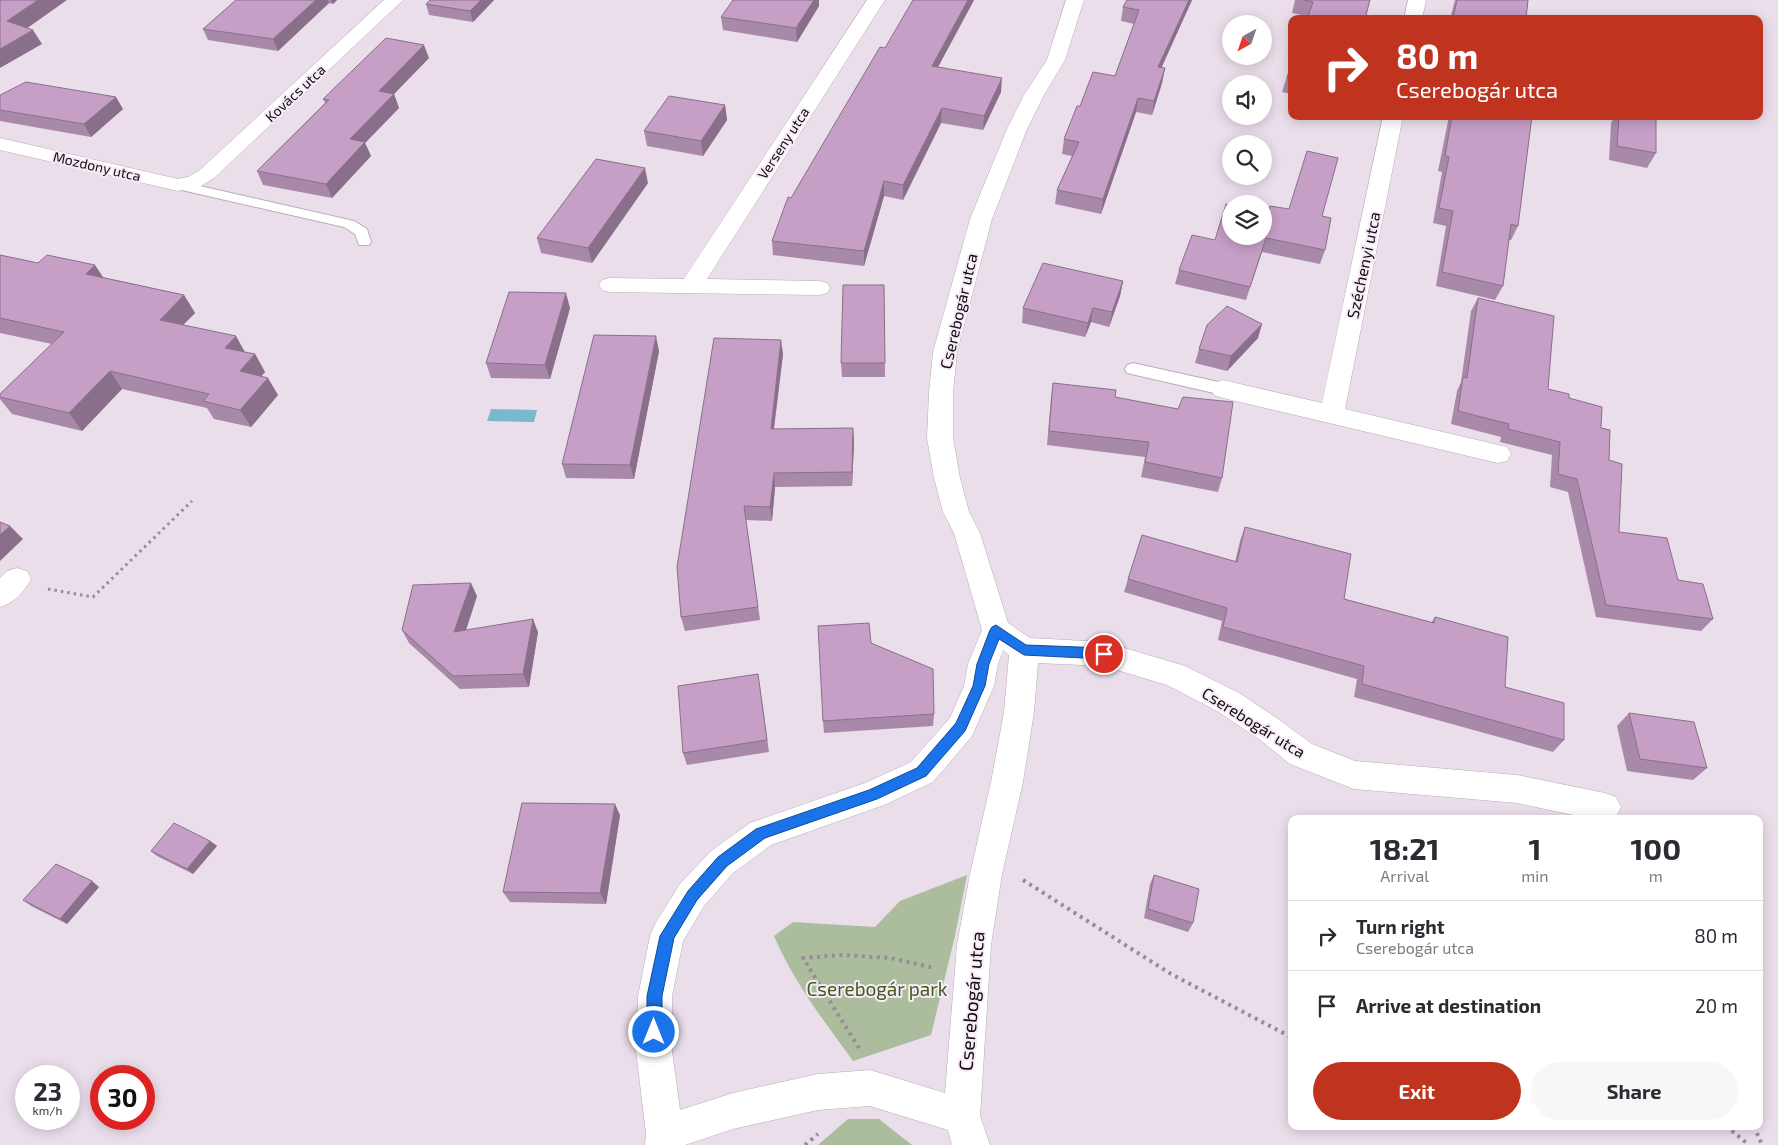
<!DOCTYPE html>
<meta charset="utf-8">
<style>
:root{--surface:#fff;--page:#f7f7f7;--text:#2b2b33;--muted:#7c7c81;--line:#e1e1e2;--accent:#c0341f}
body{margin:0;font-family:"Exo 2",sans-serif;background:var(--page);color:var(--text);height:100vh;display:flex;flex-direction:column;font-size:19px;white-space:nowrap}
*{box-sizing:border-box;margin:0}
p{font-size:16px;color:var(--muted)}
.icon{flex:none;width:28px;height:28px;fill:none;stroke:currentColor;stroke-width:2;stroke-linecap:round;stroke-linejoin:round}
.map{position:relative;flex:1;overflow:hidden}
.panel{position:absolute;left:1288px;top:815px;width:475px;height:315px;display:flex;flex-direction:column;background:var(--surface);border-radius:10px;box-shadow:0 2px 12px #0003}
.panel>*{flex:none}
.guide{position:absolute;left:1288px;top:15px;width:475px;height:105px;border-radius:10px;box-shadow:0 2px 12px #0003;background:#c0341f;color:#fff;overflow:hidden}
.needle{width:32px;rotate:220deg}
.fabs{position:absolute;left:1222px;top:15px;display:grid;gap:10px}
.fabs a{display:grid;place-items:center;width:50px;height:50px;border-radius:50%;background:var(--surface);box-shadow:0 2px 12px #0003;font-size:25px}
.speed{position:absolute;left:15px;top:1065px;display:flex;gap:10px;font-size:25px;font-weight:700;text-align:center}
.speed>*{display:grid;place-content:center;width:65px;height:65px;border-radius:50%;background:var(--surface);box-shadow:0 2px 12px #0003;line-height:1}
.speed small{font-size:12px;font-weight:400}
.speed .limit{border:8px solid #d22;background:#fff;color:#111}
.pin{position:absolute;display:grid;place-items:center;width:42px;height:42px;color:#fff;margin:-21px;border:2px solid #fff;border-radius:50%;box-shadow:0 1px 5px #0007}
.me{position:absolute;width:55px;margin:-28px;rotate:0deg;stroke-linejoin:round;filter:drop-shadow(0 0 4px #0008)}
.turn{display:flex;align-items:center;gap:18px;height:105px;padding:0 25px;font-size:22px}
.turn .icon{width:65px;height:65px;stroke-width:2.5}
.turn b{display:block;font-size:35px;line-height:42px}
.eta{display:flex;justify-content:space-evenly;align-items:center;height:85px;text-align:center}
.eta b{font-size:30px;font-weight:700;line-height:35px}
.primary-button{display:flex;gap:10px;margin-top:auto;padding:10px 25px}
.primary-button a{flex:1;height:58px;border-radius:30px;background:var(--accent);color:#fff;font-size:20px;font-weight:700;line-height:58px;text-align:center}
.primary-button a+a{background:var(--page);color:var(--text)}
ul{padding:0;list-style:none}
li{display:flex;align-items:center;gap:15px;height:70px;padding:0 25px;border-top:1px solid var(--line)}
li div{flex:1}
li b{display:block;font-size:19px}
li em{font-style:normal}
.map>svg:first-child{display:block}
</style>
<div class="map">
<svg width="1778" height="1145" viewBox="0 0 1778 1145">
<rect width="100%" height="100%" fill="#eadeea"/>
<path fill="#abbd9c" d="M967 875 955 936 931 1035 853 1061C824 1021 793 981 774 936L793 922 875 927 900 901Z
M848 1119H879L912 1145H818Z"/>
<path fill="#7cb8cd" d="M491 409 537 410 534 422 487 421Z"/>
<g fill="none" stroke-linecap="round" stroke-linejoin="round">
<g stroke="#b8adb8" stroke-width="2">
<path id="lane" d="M178 181 354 221 367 229 371 242 369 245H359L355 234 344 227 173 188 171 185 173 182Z
M1133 363 1223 383 1229 385 1231 389 1229 393 1223 395 1127 373 1125 369 1127 365Z"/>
</g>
<g stroke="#b8adb8" stroke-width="1">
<path id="street" d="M384 0H403L214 178 201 186 178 191 0 150V138L178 179 188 177 200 170Z
M867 0H885L707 279 819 281 827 283 830 288 827 293 819 295 610 292 602 290 599 285 602 280 610 278 684 279Z
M1066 0H1084L1065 60 1044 95 1027 129 992 219 957 352 953 393V438L960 478 969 512 980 533 1008 623 1030 638 1104 642 1185 666 1239 693 1281 721 1312 744 1355 761 1517 775 1605 793 1616 797 1621 807 1616 817 1592 819 1517 803 1354 789 1290 764 1259 739 1217 711 1167 685 1104 666 1038 663 1034 712 1023 782 1002 874 991 945 980 1116 990 1145H952L948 1130 870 1106 818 1110 733 1129 685 1145H645L646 1133 636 1051 638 996 650 936 655 924 680 884 711 851 750 823 865 783 911 762 950 718 964 686 968 664 982 630 954 533 943 512 934 478 927 438 929 393 933 352 970 219 1007 129 1024 95 1047 60ZM1003 650 1009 655 1004 712 991 782 970 874 957 945 945 1093 870 1070 818 1074 733 1093 680 1110 672 1051V996L683 941 704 906 733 873 771 845 884 805 933 782 972 736 994 686 998 664Z
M1408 0H1426L1422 19H1404Z
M1383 116H1403L1345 409 1507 447 1511 454 1507 461 1498 463 1223 398 1214 395 1211 389 1214 383 1223 380 1322 403Z
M17 568 27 571 31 579C24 592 14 603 0 607V578L7 571Z"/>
</g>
<path stroke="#958d95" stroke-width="3" stroke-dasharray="2.5 4" stroke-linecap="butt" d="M48 589 93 597 192 501"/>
<path stroke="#958d95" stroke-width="4" stroke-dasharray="3 4.5" stroke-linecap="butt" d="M1023 880 1171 974 1291 1037
M859 1048 803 958 842 955 890 958 934 968
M1726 1126 1749 1145
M1754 1126 1762 1145
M805 1145 818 1134"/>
<use href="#lane" fill="#fff" fill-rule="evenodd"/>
<use href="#street" fill="#fff" fill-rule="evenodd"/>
</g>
<path fill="#a989aa" d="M236 0H337L333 4 329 3 278 51 208 40 203 29Z
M430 0H494L473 22 429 15 426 4Z
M974 0 938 67 1001 92 983 130 941 123 903 200 884 196 864 266 773 255 772 241 791 198 885 48Z
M1127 0H1192L1161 68H1165L1162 83 1152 115 1136 112 1101 214 1055 204 1057 190 1072 156 1062 154 1064 139 1080 106 1115 76 1134 24 1121 21 1123 7Z
M1295 0H1370L1308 16 1292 13Z
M1455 0H1528L1526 19H1450Z
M819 6 797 42 723 30 721 17Z
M429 58 394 94 399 108 365 143 371 156 332 198 263 185 257 171 325 103 323 99Z
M1291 64V94L1282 92Z
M0 95 123 109 91 137 0 121Z
M725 105 727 120 703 156 647 146 644 131Z
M1449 116H1532L1518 226 1511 240H1509L1503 286 1495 300 1436 286 1446 226 1433 223 1442 172 1438 171Z
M1615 116H1656V153L1647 168 1609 160 1611 123Z
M648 183 592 263 541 253 537 238Z
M1322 216 1325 250 1320 264 1262 252 1246 300 1175 284 1179 270 1215 240Z
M0 255 184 295 195 313 183 325 246 353 255 354 265 372 261 376 278 395 251 427 214 419 207 408 122 389 82 431 12 414 0 399V394L52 344 0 333Z
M1123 281 1120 296 1109 327 1091 322 1085 337 1022 323 1023 308Z
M884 285 885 377H842L841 363Z
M1478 298 1548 389 1569 398 1601 428 1609 460 1619 532 1678 580 1713 619 1701 631 1596 617 1568 492 1550 487 1552 455 1500 442 1501 437 1451 424 1457 391 1461 382 1471 311Z
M570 308 550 379 491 378 486 363Z
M1258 338 1227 371 1195 363 1199 349Z
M659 351 634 479 566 478 562 464Z
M783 354 774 429 853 428 854 443 852 486 775 487 772 521 746 520 760 620 685 631 681 617Z
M1053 383 1115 397 1222 478 1218 492 1141 477 1145 457 1047 445 1051 398Z
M1245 527 1344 599 1431 623 1435 617 1505 687 1564 740 1553 752 1354 697 1357 679 1218 640 1222 621 1124 592 1128 579 1235 562 1240 541Z
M477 596 466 630 538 632 529 687 460 689 409 643 402 630Z
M871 643 934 714 933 726 824 733 823 721Z
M760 687 769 752 687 765 683 753Z
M1629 713 1707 768 1693 780 1627 771 1617 726Z
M620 815 606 904 510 902 503 892Z
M210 841 217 846 193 874 157 856 151 851Z
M1154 875 1193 923 1188 932 1144 918 1150 884Z
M99 887 67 924 31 906 23 900Z"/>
<path fill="#8a6f8b" d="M38 0H67L16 36 7 21Z
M316 0H328L329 3 278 51 273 39Z
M331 0H337L333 4Z
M481 0H494L473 22 470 11Z
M814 0H819V6L797 42 796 28Z
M968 0H974L931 80 932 66Z
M1189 0H1192L1155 82 1158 67Z
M33 30 42 44 0 68V49Z
M424 45 429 58 394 94 399 108 365 143 371 156 332 198 326 184 350 139 379 91Z
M1165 68 1162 83 1152 115 1154 101Z
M1002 78 1001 92 983 130 984 116Z
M116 97 123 109 91 137 84 124Z
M1138 98 1136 112 1101 214 1103 199Z
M725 105 727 120 703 156 701 141Z
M942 108 941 123 903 200V185Z
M645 168 648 183 592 263 588 248Z
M884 181V196L864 266V251Z
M95 265 107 283 86 274Z
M1123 281 1120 296 1109 327 1112 312Z
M566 293 570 308 550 379 545 365Z
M184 295 195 313 171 337 160 320Z
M1093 308 1091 322 1085 337 1088 323Z
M1262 324 1258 338 1227 371 1231 356Z
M236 336 246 354 225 348Z
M656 336 659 351 634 479 630 465Z
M781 340 783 354 772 443 771 429Z
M255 354 265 372 250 389 240 371Z
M110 371 122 389 82 431 69 413Z
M268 378 278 395 251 427 240 410Z
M853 428 854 443 852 486V472Z
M774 473 775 487 772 521 770 507Z
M10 526 23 539 0 561V535Z
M471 583 477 596 461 645 454 632Z
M533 619 538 632 529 687 523 674Z
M615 804 620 815 606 904 600 893Z
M210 841 217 846 193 874 187 869Z
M92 881 99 887 67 924 60 919Z"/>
<path fill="#c59fc6" stroke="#8a6f8b" d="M0 0H38L7 21 33 30 0 49Z
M236 0H316L273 39 203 29Z
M430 0H481L470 11 426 4Z
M733 0H814L796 28 721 17Z
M913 0H968L932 66 1002 78 984 116 942 108 903 185 884 181 864 251 772 241 788 197 791 198 880 47 885 48Z
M1127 0H1189L1158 67 1165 68 1154 101 1138 98 1103 199 1057 190 1079 142 1064 139 1077 106H1080L1093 72 1115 76 1139 10 1123 7Z
M1303 0H1370L1365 19H1307L1313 2Z
M1457 0H1528L1526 19H1453Z
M386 38 424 45 379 91 394 94 350 139 365 142 326 184 257 171 329 100 323 99Z
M1291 64V79L1287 78Z
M26 82 116 97 84 124 0 110V95Z
M669 96 725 105 701 141 644 131Z
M1452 116H1532L1518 226 1511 224 1503 286 1442 272 1453 211 1439 208 1449 157 1445 156Z
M1619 116H1656V153L1617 146Z
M1307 151 1338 158 1322 216 1331 218 1325 250 1266 238 1250 287 1179 270 1192 235 1215 240 1226 204 1231 205V236H1264V212L1268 213 1270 206 1289 209Z
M596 159 645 168 588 248 537 238Z
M0 255 38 263 47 255 95 265 86 274 184 295 160 320 236 336 225 348 255 354 240 371 268 378 240 410 203 401 209 394 110 371 69 413 0 397V394L64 332 0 318Z
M1043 263 1123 281 1112 312 1093 308 1088 323 1023 308Z
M843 285H884L885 363H841Z
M509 292 566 293 545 365 486 363Z
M1478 298 1554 316 1548 389 1569 394V398L1602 407 1601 428 1610 430 1609 460 1622 464 1619 532 1667 538 1678 580 1703 584 1713 619 1606 605 1577 479 1558 474 1560 442 1508 429 1509 424 1458 411 1463 377 1467 378Z
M1227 306 1262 324 1231 356 1199 349 1207 325Z
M594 335 656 336 630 465 562 464Z
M714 338 781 340 771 429 853 428 852 472 774 473 770 507 744 506 758 607 681 617 677 567Z
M1053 383 1116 390 1115 397 1178 409 1183 397 1233 402 1222 478 1145 462 1149 442 1049 431Z
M0 522 10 526 0 535Z
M1245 527 1351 554 1344 599 1434 623 1435 617 1508 637 1505 687 1564 703V740L1362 684 1364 666 1223 627 1227 608 1128 579 1142 535 1237 562Z
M471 583 454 632 533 619 523 674 453 676 402 630 413 585Z
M869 623 871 643 933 669 934 714 823 721 818 626Z
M758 674 767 740 683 753 678 686Z
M1629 713 1694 722 1707 768 1640 759Z
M522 803 615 804 600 893 503 892Z
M174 823 210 841 187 869 151 851Z
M56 864 92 881 60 919 23 900Z
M1154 875 1199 889 1193 923 1148 909Z"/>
<path fill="#1a73e8" stroke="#114b97" d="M996 625 1026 645 1104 648 1108 650 1110 654 1108 657 1104 659 1024 655 999 639 989 664 985 686 965 731 926 776 877 799 765 838 727 866 697 900 674 938 662 996V1032L660 1038 654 1040 649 1038 647 1032V996L660 936 688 891 718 857 756 829 869 790 917 768 956 723 973 686 977 664 990 630 992 627Z"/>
<g text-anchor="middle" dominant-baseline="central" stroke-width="4" stroke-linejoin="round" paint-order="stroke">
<g font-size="14" fill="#100c10" stroke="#f7ebf7">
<text transform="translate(295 93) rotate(-43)">Kovács utca</text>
<text transform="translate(783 143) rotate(-57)">Verseny utca</text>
<text transform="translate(97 166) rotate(13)">Mozdony utca</text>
</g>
<g font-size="16" fill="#100c10" stroke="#f7ebf7">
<text transform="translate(1363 265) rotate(-78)">Széchenyi utca</text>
<text transform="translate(958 311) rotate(-77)">Cserebogár utca</text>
<text transform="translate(1254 722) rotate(32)">Cserebogár utca</text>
</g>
<g font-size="19" fill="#3e5c1b" stroke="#f7ebf7">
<text x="877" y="988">Cserebogár park</text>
</g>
<g font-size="19" fill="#100c10" stroke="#f7ebf7">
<text transform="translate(971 1001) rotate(-85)">Cserebogár utca</text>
</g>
</g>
</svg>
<div class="fabs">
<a><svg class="needle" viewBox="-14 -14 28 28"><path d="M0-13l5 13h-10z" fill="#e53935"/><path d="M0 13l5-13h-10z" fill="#7c7c81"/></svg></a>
<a><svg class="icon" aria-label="sound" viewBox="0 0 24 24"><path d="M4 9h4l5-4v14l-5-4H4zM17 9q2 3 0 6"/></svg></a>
<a><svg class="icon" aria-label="search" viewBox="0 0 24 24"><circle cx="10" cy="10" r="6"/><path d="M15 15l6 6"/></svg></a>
<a><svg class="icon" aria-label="layers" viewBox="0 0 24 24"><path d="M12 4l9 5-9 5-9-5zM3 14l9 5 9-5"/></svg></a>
</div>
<div class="speed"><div>23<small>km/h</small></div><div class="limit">30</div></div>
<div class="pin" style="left:1104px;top:654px;background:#d93025"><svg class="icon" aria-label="arrive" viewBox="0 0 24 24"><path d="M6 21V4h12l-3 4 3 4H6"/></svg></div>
<svg class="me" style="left:654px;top:1032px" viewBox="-20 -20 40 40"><circle r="17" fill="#1a73e8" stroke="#fff" stroke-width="3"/><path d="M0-11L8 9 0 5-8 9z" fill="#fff"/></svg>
<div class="guide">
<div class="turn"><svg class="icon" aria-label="right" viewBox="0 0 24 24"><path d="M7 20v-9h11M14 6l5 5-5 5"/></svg><div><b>80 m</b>Cserebogár utca</div></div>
</div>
<section class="panel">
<div class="eta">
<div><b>18:21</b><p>Arrival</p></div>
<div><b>1</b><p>min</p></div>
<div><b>100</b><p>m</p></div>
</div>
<ul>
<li><svg class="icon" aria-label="right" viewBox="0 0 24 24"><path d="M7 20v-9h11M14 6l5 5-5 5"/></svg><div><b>Turn right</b><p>Cserebogár utca</p></div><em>80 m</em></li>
<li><svg class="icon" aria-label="arrive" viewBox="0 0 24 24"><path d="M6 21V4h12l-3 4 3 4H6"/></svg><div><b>Arrive at destination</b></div><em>20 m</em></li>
</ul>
<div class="primary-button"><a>Exit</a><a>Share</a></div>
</section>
</div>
